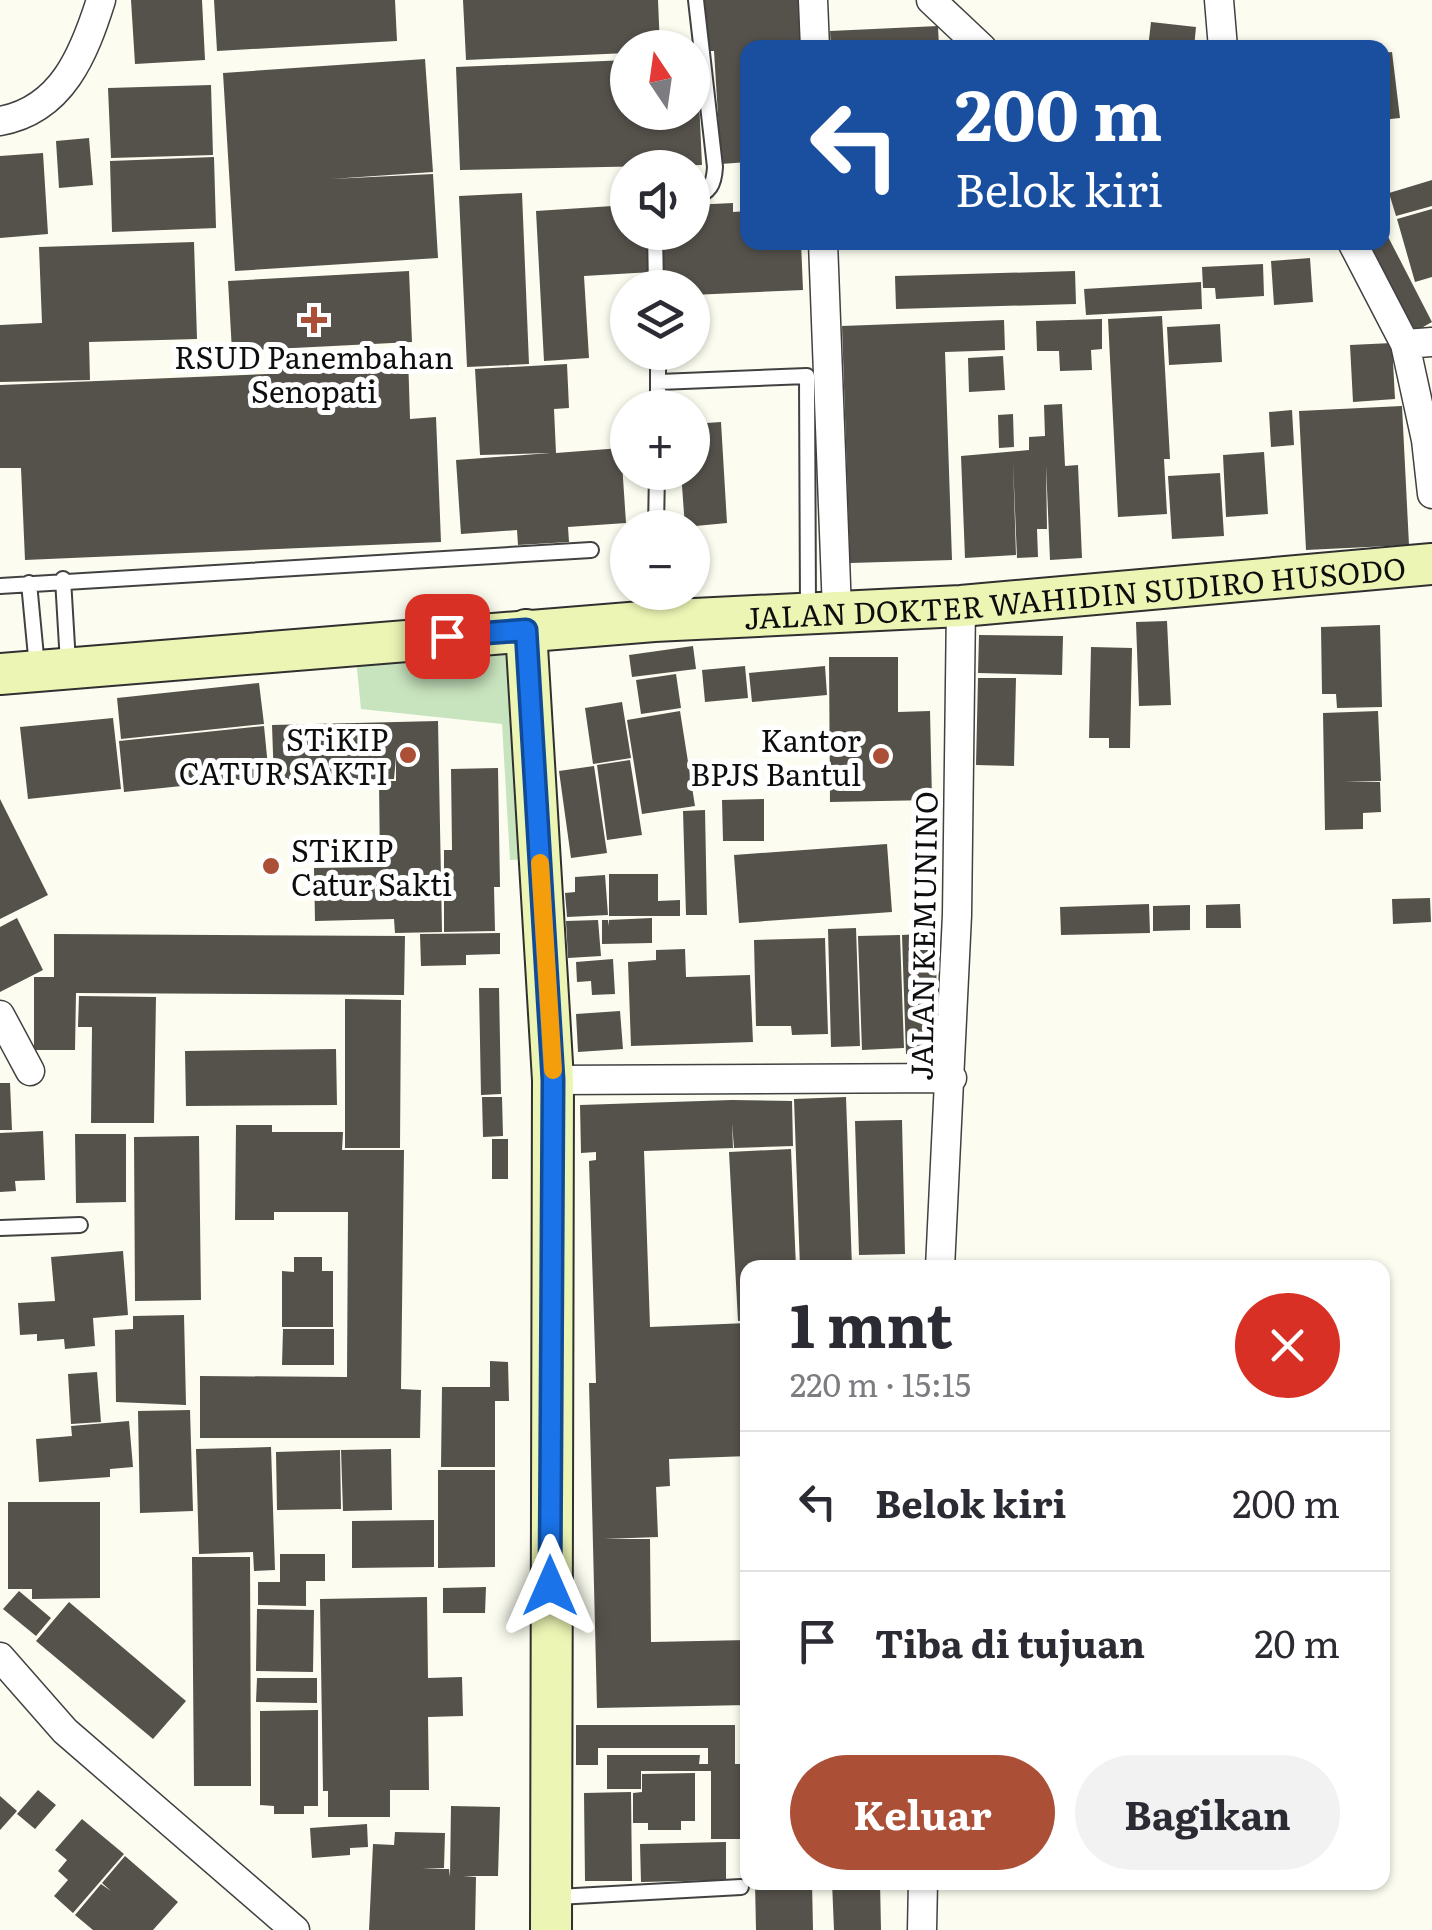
<!DOCTYPE html>
<html lang="id">
<meta charset="utf-8">
<style>
:root{--surface:#fff;--page:#f2f2f3;--text:#2b2b33;--muted:#7c7c81;--line:#e1e1e2;--accent:#ac4f37}
body{margin:0;font-family:Literata,serif;background:var(--page);color:var(--text);height:100vh;display:flex;flex-direction:column;font-size:38px;white-space:nowrap}
*{box-sizing:border-box;margin:0}
p{font-size:32px;color:var(--muted)}
.icon{flex:none;width:55px;height:55px;fill:none;stroke:currentColor;stroke-width:2;stroke-linecap:round;stroke-linejoin:round}
.map{position:relative;flex:1;overflow:hidden}
.sheet{position:absolute;left:740px;top:1260px;width:650px;height:630px;display:flex;flex-direction:column;background:var(--surface);border-radius:20px;box-shadow:0 2px 8px #0004}
.sheet>*{flex:none}
.top-card{position:absolute;left:740px;top:40px;width:650px;height:210px;border-radius:20px;box-shadow:0 2px 8px #0004;background:#1a4fa0;color:#fff;overflow:hidden}
.needle{width:65px;rotate:347deg}
.buttons{position:absolute;left:610px;top:30px;display:grid;gap:20px}
.buttons a{display:grid;place-items:center;width:100px;height:100px;border-radius:50%;background:var(--surface);box-shadow:0 2px 8px #0004;font-size:50px}
.pin{position:absolute;display:grid;place-items:center;width:85px;height:85px;color:#fff;margin:-42px;border-radius:20px;box-shadow:0 5px 15px #0006}
.me{position:absolute;width:110px;margin:-55px;rotate:0deg;stroke-linejoin:round;filter:drop-shadow(0 0 8px #0008)}
.turn{display:flex;align-items:center;gap:35px;height:210px;padding:0 50px;font-size:45px}
.turn .icon{width:130px;height:130px;stroke-width:2.5}
.turn b{display:block;font-size:70px;line-height:85px}
.round{display:grid;place-items:center;flex:none;width:105px;height:105px;border-radius:52px;background:var(--page)}
.summary{display:flex;align-items:center;justify-content:space-between;height:170px;padding:0 50px}
h1{font-size:60px;font-weight:700;line-height:75px}
.button{display:flex;gap:20px;margin-top:auto;padding:20px 50px}
.button a{flex:1;height:115px;border-radius:60px;background:var(--accent);color:#fff;font-size:40px;font-weight:700;line-height:115px;text-align:center}
.button a+a{background:var(--page);color:var(--text)}
ul{padding:0;list-style:none}
li{display:flex;align-items:center;gap:30px;height:140px;padding:0 50px;border-top:2px solid var(--line)}
li div{flex:1}
li b{display:block;font-size:38px}
li em{font-style:normal}
.map>svg:first-child{display:block}
</style>
<div class="map">
<svg width="1432" height="1930" viewBox="0 0 1432 1930">
<rect width="100%" height="100%" fill="#fcfdf0"/>
<path fill="#c8e4be" d="M530 628 553 858 510 860 502 724 361 709 354 639Z"/>
<path fill="#55514b" d="M131 0H202L205 60 135 64Z
M214 0H395L397 41 217 51Z
M463 0H658L660 48H628V53L466 60Z
M701 0H800L803 48H748V162L721 164 714 51H704Z
M1151 22 1196 27 1194 48H1148Z
M938 26 939 48H831L830 31Z
M1392 52 1400 118 1382 120V53Z
M692 57H697L702 165 460 170 456 67 628 60V112H692Z
M425 59 433 172 331 179 433 174 438 258 235 271 223 73Z
M211 85 213 155 111 158 108 88Z
M89 138 93 185 59 188 56 141Z
M43 153 48 234 0 238V156Z
M214 157 216 228 112 232 110 161Z
M1432 180V206L1396 216 1389 193Z
M522 193 529 364 467 367 459 196Z
M733 203V212L748 211V242H801L803 290 692 295V288H663L661 232H692V205Z
M628 205V232H649L652 272 584 276 589 358 544 361 536 211Z
M1432 209V277L1415 282 1397 219Z
M1382 225 1432 322 1407 336 1359 242H1382Z
M194 242 197 339 89 342 90 380 0 382V325L42 323 39 247Z
M1310 258 1313 302 1274 305 1271 261Z
M1263 264 1264 296 1216 299 1215 288H1203L1202 267Z
M409 271 412 342 232 351 228 281Z
M1075 271 1076 304 896 309 895 276Z
M1201 282 1202 309 1086 315 1084 289Z
M1162 316 1170 459H1164L1167 514 1118 517 1108 319Z
M1102 319V349L1091 350 1092 370 1060 371 1059 351H1037L1036 321Z
M1004 320 1005 350 945 352 952 560 850 563 842 326Z
M1220 324 1222 362 1169 365 1167 327Z
M1392 343 1395 399 1353 402 1350 345Z
M408 355 410 419 436 417 441 542 25 560 21 468H0V385L268 374 267 361Z
M1003 356 1005 390 969 392 968 358Z
M567 364 569 408 554 409 556 453 621 448 626 523 568 527 569 542 518 545 517 530 461 534 456 460 550 453 480 455 475 369Z
M1062 404 1065 466 1078 465 1082 558 1050 560 1046 465 1047 529H1037L1038 557 1017 558 1013 462 1016 555 965 558 961 456 1029 450V437L1045 436 1044 405Z
M1402 406 1409 545 1306 550 1299 411Z
M1292 410 1294 445 1271 447 1269 412Z
M1013 414 1014 447 999 448 998 415Z
M721 422 727 523 685 527 681 472H692V424Z
M1264 452 1268 514 1226 517 1223 455Z
M1220 473 1224 536 1172 539 1168 476Z
M1167 621 1171 705 1139 706 1136 622Z
M1380 625 1382 707 1337 708 1336 694H1322L1321 627Z
M979 635 1063 636 1062 675 978 673Z
M693 646 696 669 632 677 629 655Z
M1091 647 1132 648 1130 748H1109V738H1089Z
M829 657H898V712L930 711 932 800 830 802Z
M745 666 748 698 705 702 702 670Z
M825 666 827 695 752 702 749 673Z
M676 674 681 708 641 714 636 680Z
M978 678H1016L1014 766 976 765Z
M259 683 264 724 121 739 117 698Z
M622 702 631 758 593 764 585 708Z
M680 711 695 806 642 814 627 720Z
M1378 711 1381 781 1344 782H1380L1381 812 1363 813V829L1325 830 1323 713Z
M113 718 121 789 28 799 20 727Z
M438 721 442 932 395 933 394 919 315 921 314 868 380 867 379 781H396V757L394 779 274 782 272 725Z
M264 726 269 777 124 792 119 741Z
M630 760 642 835 607 840 597 765Z
M594 766 607 853 571 858 559 771Z
M498 768 500 887H494L495 931 444 932V850H452L451 769Z
M0 799 48 895 0 919Z
M764 799V841H723L722 800Z
M705 810 707 915H686L683 811Z
M887 844 892 912 739 923 734 855Z
M609 874H658V901L680 900V916H609Z
M605 875 608 915 567 917 565 893 575 892V877Z
M1430 898 1431 922 1393 924 1392 899Z
M1149 904 1150 933 1061 935 1060 907Z
M1240 904 1241 928H1206V905Z
M1190 905V930L1153 931V906Z
M17 918 43 970 0 992V927Z
M652 918V943L602 944V920H608L609 926V920Z
M598 920 601 956 568 958 566 921Z
M856 928 860 1046 831 1047 828 929Z
M500 933V954L466 955V965L421 966 420 934Z
M935 933 939 1053 906 1054 902 935Z
M54 934 405 936 404 995 76 993 75 1050H34V977H54Z
M900 935 904 1048 862 1050 858 936Z
M825 938 828 1034 792 1035 791 1026H756L754 940Z
M685 949 686 977 750 975 753 1042 631 1046 628 962 656 960V950Z
M613 959 615 994 592 995 591 981 577 982 576 962Z
M479 988H499L501 1094 481 1095Z
M79 996 156 997 154 1123H91L92 1027H78Z
M345 999 401 1000 400 1148H345Z
M620 1011 623 1049 578 1052 576 1014Z
M336 1049 337 1105 186 1106 185 1051Z
M0 1083H10L12 1130H0Z
M482 1097H502L503 1136 483 1137Z
M846 1097 852 1268H800L794 1099Z
M732 1100 792 1101 793 1146 734 1148 732 1123 733 1148 644 1151 650 1327 748 1323V1456L669 1459 670 1486 656 1487 658 1537 604 1539H650L651 1642 748 1640V1705L597 1708 589 1383H596L589 1161 596 1160V1152L581 1153 580 1105Z
M902 1120 905 1254 859 1255 855 1121Z
M236 1125H272V1132H343L342 1150H404L401 1389 421 1390 420 1438H200V1376L347 1377 348 1212H274V1220H235Z
M43 1131 45 1180 15 1181 16 1191 0 1192V1133Z
M75 1134H126V1202L76 1203Z
M199 1136 201 1300 135 1301 134 1137Z
M492 1139H508V1179H492Z
M791 1149 796 1268H748V1320L738 1321 729 1152Z
M123 1251 128 1315 93 1318 95 1346 65 1349 64 1339 37 1341V1334L20 1335 18 1303 55 1301 51 1257Z
M294 1257H322V1271H333V1327H282V1271L294 1272Z
M184 1315 186 1405 116 1402 115 1330 133 1329V1316Z
M283 1329H334V1365H282Z
M490 1361 508 1362 509 1401H495V1467H441L442 1387H490Z
M97 1372 101 1422 71 1424 68 1374Z
M190 1410 193 1511 140 1513 138 1411Z
M129 1421 133 1467 110 1469V1477L39 1482 36 1439 72 1436 71 1426Z
M271 1447 275 1570 254 1571 253 1552 199 1554 196 1449Z
M391 1449 392 1510 343 1511 341 1450Z
M340 1450 341 1509 277 1510 276 1452Z
M438 1470H495V1567L438 1568Z
M8 1502H100V1598L32 1599V1589H8Z
M434 1520V1567L352 1568V1521Z
M280 1554H325V1581H306V1606L258 1605V1582H280Z
M192 1557H250L251 1786H194Z
M486 1587 485 1613H443V1588Z
M19 1591 51 1618 36 1636 3 1609Z
M427 1597 428 1678 462 1677 463 1716 428 1717 429 1790H390V1817H328V1791H323L320 1599Z
M69 1602 186 1701 153 1739 36 1641Z
M257 1609 314 1610 313 1672 256 1671Z
M257 1678H317V1703L256 1702Z
M318 1710V1806H304V1814H274V1806L260 1805V1711Z
M576 1725H735V1764H747V1839H711V1771H641V1789H607V1755H700L699 1764H708V1748H598V1765H576Z
M695 1773V1821H681V1830H648V1823H633V1793L642 1792V1774Z
M38 1790 56 1805 35 1829 17 1814Z
M631 1792 632 1881H585L584 1793Z
M0 1796 17 1811 0 1830Z
M451 1806 500 1807 498 1876H463L476 1877 475 1930H369L373 1844 394 1845 395 1832 445 1833 444 1868 422 1869H449L450 1877Z
M82 1819 124 1854 73 1913 54 1896 68 1880 58 1871 67 1860 55 1850Z
M367 1824 368 1847 350 1848V1855L312 1858 310 1828Z
M726 1842V1880L641 1882 640 1844Z
M125 1856 178 1902 153 1930H93L75 1915 101 1884 111 1891 102 1883Z
M755 1882H812L813 1930H756Z
M832 1882H880L881 1930H834Z"/>
<g fill="none" stroke-linecap="round" stroke-linejoin="round">
<g stroke="#414141" stroke-width="18">
<path id="lane" d="M692 199C710 192 714 185 715 167L696 0
M655 232 656 288
M658 352V408
M659 382 807 376 808 611
M656 528 657 472
M63 579 68 663
M29 583 37 667
M0 586 591 550
M0 1228 80 1225
M557 1897 741 1887"/>
</g>
<g stroke="#414141" stroke-width="31">
<path id="street" d="M813 0 815 48
M931 0 982 48
M1219 0 1223 48
M0 121C62 110 84 54 101 0
M823 242 837 611
M1352 242 1405 344 1426 440 1432 494
M1405 344 1432 342
M0 1015 30 1071
M553 1080 952 1078
M940 1268 957 915 961 606
M0 1657 65 1731 295 1930
M922 1930 923 1882"/>
</g>
<g stroke="#303030" stroke-width="44">
<g id="secondary">
<path d="M526 630 553 1080 551 1930"/>
<path id="s1" d="M0 674 654 621 961 606 1432 564"/>
</g>
</g>
<use href="#lane" stroke="#fff" stroke-width="14"/>
<use href="#street" stroke="#fff" stroke-width="28"/>
<use href="#secondary" stroke="#ecf5b4" stroke-width="40"/>
</g>
<g fill="none" stroke-linecap="round" stroke-linejoin="round">
<g stroke="#114b97" stroke-width="25">
<path id="route" d="M447 636 526 630 553 1080 550 1586"/>
</g>
<use href="#route" stroke="#1a73e8" stroke-width="18"/>
<path stroke="#f59e0b" stroke-width="18" d="M540 863 553 1070"/>
</g>
<g fill="#ac4f37" stroke="#fff" stroke-width="4">
<path d="M309 305h10v10h10v10h-10v10h-10v-10h-10v-10h10z"/>
<circle cx="408" cy="755" r="10"/>
<circle cx="881" cy="756" r="10"/>
<circle cx="271" cy="866" r="10"/>
</g>
<g text-anchor="middle" dominant-baseline="central" stroke-width="10" stroke-linejoin="round" paint-order="stroke">
<g font-size="30" fill="#0e0e0e" stroke="#fff" text-anchor="end">
<text x="314" y="356" text-anchor="middle">RSUD Panembahan<tspan x="314" dy="34">Senopati</tspan></text>
<text x="388" y="738">STiKIP<tspan x="388" dy="34">CATUR SAKTI</tspan></text>
<text x="861" y="739">Kantor<tspan x="861" dy="34">BPJS Bantul</tspan></text>
<text x="291" y="849" text-anchor="start">STiKIP<tspan x="291" dy="34">Catur Sakti</tspan></text>
</g>
<g font-size="30" fill="#0e0e0e" stroke="#fff">
<text stroke="none"><textPath href="#s1" startOffset="1078">JALAN DOKTER WAHIDIN SUDIRO HUSODO</textPath></text>
<text transform="translate(922 936) rotate(-89)">JALAN KEMUNINO</text>
</g>
</g>
</svg>
<div class="buttons">
<a><svg class="needle" viewBox="-14 -14 28 28"><path d="M0-13l5 13h-10z" fill="#e53935"/><path d="M0 13l5-13h-10z" fill="#7c7c81"/></svg></a>
<a><svg class="icon" aria-label="sound" viewBox="0 0 24 24"><path d="M4 9h4l5-4v14l-5-4H4zM17 9q2 3 0 6"/></svg></a>
<a><svg class="icon" aria-label="layers" viewBox="0 0 24 24"><path d="M12 4l9 5-9 5-9-5zM3 14l9 5 9-5"/></svg></a>
<a>+</a>
<a>−</a>
</div>
<div class="pin" style="left:447px;top:636px;background:#d93025"><svg class="icon" aria-label="arrive" viewBox="0 0 24 24"><path d="M6 21V4h12l-3 4 3 4H6"/></svg></div>
<svg class="me" style="left:550px;top:1586px" viewBox="-20 -20 40 40"><path d="M0-17L14 15 0 8-14 15z" fill="#1a73e8" stroke="#fff" stroke-width="4"/></svg>
<div class="top-card">
<div class="turn"><svg class="icon" aria-label="left" viewBox="0 0 24 24"><path d="M17 20v-9H6M10 6l-5 5 5 5"/></svg><div><b>200 m</b>Belok kiri</div></div>
</div>
<section class="sheet">
<div class="summary"><div><h1>1 mnt</h1><p>220 m · 15:15</p></div><a class="round" style="background:#d93025;color:#fff"><svg class="icon" aria-label="close" viewBox="0 0 24 24"><path d="M6 6l12 12M18 6L6 18"/></svg></a></div>
<ul>
<li><svg class="icon" aria-label="left" viewBox="0 0 24 24"><path d="M17 20v-9H6M10 6l-5 5 5 5"/></svg><div><b>Belok kiri</b></div><em>200 m</em></li>
<li><svg class="icon" aria-label="arrive" viewBox="0 0 24 24"><path d="M6 21V4h12l-3 4 3 4H6"/></svg><div><b>Tiba di tujuan</b></div><em>20 m</em></li>
</ul>
<div class="button"><a>Keluar</a><a>Bagikan</a></div>
</section>
</div>
